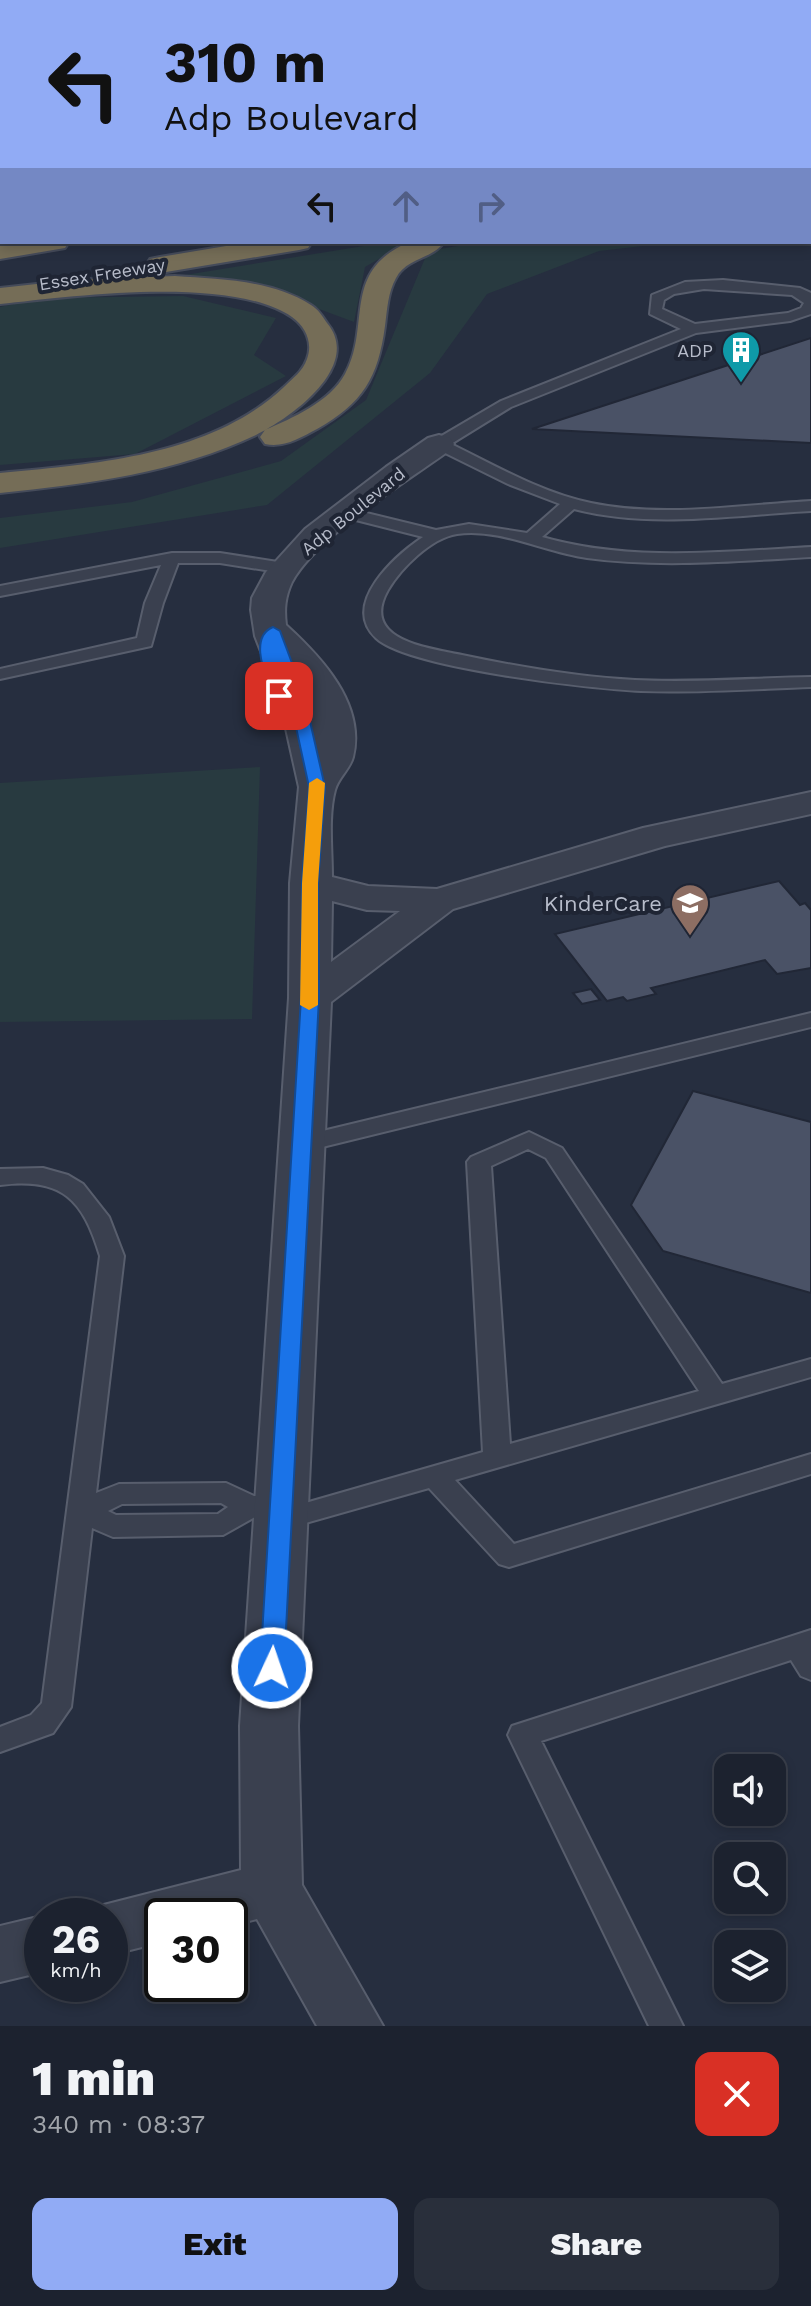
<!DOCTYPE html>
<meta charset="utf-8">
<style>
:root{--surface:#1c222f;--page:#292f3b;--text:#f1f3f6;--muted:#a0a4aa;--line:#3a3f4b;--accent:#91abf5}
body{margin:0;font-family:"Work Sans",sans-serif;background:var(--page);color:var(--text);height:100vh;display:flex;flex-direction:column;font-size:30px;white-space:nowrap}
*{box-sizing:border-box;margin:0}
p{font-size:26px;color:var(--muted)}
.icon{flex:none;width:44px;height:44px;fill:none;stroke:currentColor;stroke-width:2;stroke-linecap:round;stroke-linejoin:round}
.map{position:relative;height:2026px;overflow:hidden}
.side{display:flex;flex-direction:column;background:var(--surface);flex:1}
.side>*{flex:none}
.top-card{position:absolute;left:0px;top:0px;width:812px;height:244px;box-shadow:0 4px 12px #0003,0 0 0 2px var(--line);background:#91abf5;color:#111;overflow:hidden}
.controls{position:absolute;left:714px;top:1754px;display:grid;gap:16px}
.controls a{display:grid;place-items:center;width:72px;height:72px;border-radius:16px;background:var(--surface);box-shadow:0 4px 12px #0003,0 0 0 2px var(--line);font-size:40px}
.speed{position:absolute;left:24px;top:1898px;display:flex;gap:16px;font-size:40px;font-weight:700;text-align:center}
.speed>*{display:grid;place-content:center;width:104px;height:104px;border-radius:50%;background:var(--surface);box-shadow:0 4px 12px #0003,0 0 0 2px var(--line);line-height:1}
.speed small{font-size:20px;font-weight:400}
.speed .limit{border:4px solid #111;border-radius:12px;background:#fff;color:#111}
.pin{position:absolute;display:grid;place-items:center;width:68px;height:68px;color:#fff;margin:-34px;border-radius:16px;box-shadow:0 4px 12px #0006}
.me{position:absolute;width:88px;margin:-44px;rotate:3deg;stroke-linejoin:round;filter:drop-shadow(0 0 6px #0008)}
.turn{display:flex;align-items:center;gap:28px;height:168px;padding:0 32px;font-size:36px}
.turn .icon{width:104px;height:104px;stroke-width:2.5}
.turn b{display:block;font-size:56px;line-height:68px}
.lanes{display:flex;align-items:center;height:76px;padding:0 32px;background:#0003;justify-content:center;gap:40px;direction:ltr}
.lanes .off{opacity:.35}
.round{display:grid;place-items:center;flex:none;width:84px;height:84px;border-radius:16px;background:var(--page)}
.summary{display:flex;align-items:center;justify-content:space-between;height:136px;padding:0 32px}
h1{font-size:48px;font-weight:800;line-height:60px}
.cta{display:flex;gap:16px;margin-top:auto;padding:16px 32px}
.cta a{flex:1;height:92px;border-radius:16px;background:var(--accent);color:#111;font-size:32px;font-weight:800;line-height:92px;text-align:center}
.cta a+a{background:var(--page);color:var(--text)}
.map>svg:first-child{display:block}
</style>
<div class="map">
<svg width="811" height="2026" viewBox="0 0 811 2026">
<rect width="100%" height="100%" fill="#262e3f"/>
<path fill="#283a40" d="M0 0H811V131L810 2H2L0 99Z
M388 242H408L365 267 354 322 252 284 179 276Z
M481 242H678L599 251 487 294 430 373 267 505 0 548V518L132 502 281 461 366 400 428 251Z
M183 296 276 318 254 355 286 376 135 454 0 465V307L42 298Z
M260 767 252 1019 0 1022V783Z"/>
<path fill="#4a5266" stroke="#212736" stroke-width="2" d="M811 338V443L532 429Z
M779 881 800 905 805 903 811 910V968L777 974 765 960 651 988 656 994 627 1001 623 997 607 1001 555 934Z
M591 989 600 1000 582 1004 573 993Z
M693 1091 811 1122V1293L663 1251 631 1205Z"/>
<g fill="none" stroke-linecap="round" stroke-linejoin="round">
<g stroke="#585e6d" stroke-width="4">
<path id="service" d="M723 280 800 288 811 293V314L790 321 696 333 511 407 451 444C496 466 542 493 591 503 662 518 739 505 811 501V511C733 515 651 529 574 509L542 537C629 562 722 552 811 547V557C737 561 661 568 587 558 544 552 501 528 457 534 431 538 401 568 388 590 359 641 430 648 462 655 519 667 577 677 635 680 694 683 753 678 811 677V687C754 689 698 693 641 691 593 689 407 668 376 638 340 604 396 555 423 537L340 516V510L346 508 436 530 469 524 527 533 560 504 508 484 433 447V441L501 401 681 329 650 314 652 295 685 282ZM704 289 792 295 804 303 801 308 788 313 695 324 662 309 664 300 674 294Z
M172 553H220L284 563 292 568 284 573 220 563H178L163 603 151 646 0 679V669L137 638 145 603 161 565 0 596V586Z
M811 1013V1027L302 1152 294 1149 290 1144 294 1139 302 1136Z
M529 1132 562 1148 722 1384 811 1359V1377L455 1480 514 1544 811 1454V1474L509 1567 499 1564 429 1488 281 1530 271 1527 267 1520 269 1517H255L223 1535 113 1537 92 1528 71 1707 53 1733 0 1752V1727L31 1715 42 1703 100 1256C83 1199 62 1177 0 1185V1169L43 1168 68 1175 83 1184 109 1217 124 1256 96 1493 119 1484 226 1483 254 1496H281L291 1499 295 1506 483 1452 467 1162 471 1157ZM528 1149 546 1158 699 1391 510 1444 491 1166ZM221 1503 228 1507 218 1514 116 1515 108 1511 122 1504Z
M811 1630V1680L801 1676 791 1660 541 1741 683 2026H649L508 1735 512 1726Z"/>
</g>
<g stroke="#585e6d" stroke-width="4">
<path id="minor" d="M439 435 450 438 454 444 450 450C406 482 317 536 292 582 285 597 284 609 286 625 321 657 366 704 353 757 350 769 338 778 335 790 328 816 332 849 332 877L368 886 437 889 643 828 811 792V814L665 846 453 909 331 1002 298 1726 302 1885 383 2026H317L257 1919 230 1926V1916H162V1942L110 1955V1916H85L88 1909 241 1870 240 1726 289 998 290 883 299 787 279 697 255 636 251 610 252 598 266 572 305 529 386 467 428 438ZM332 901 367 910 400 911 331 962Z
M42 1916V1972L0 1982V1926Z"/>
</g>
<g stroke="#454b5a" stroke-width="4">
<path id="motorway" d="M0 113H2L0 128Z
M811 164V180L810 181V165Z
M69 242 65 248 0 259V243Z
M250 242H312L308 248 299 250 160 273 150 271 146 265 150 259 160 257Z
M409 242H444C433 259 406 258 396 278 388 292 387 310 385 326 378 378 363 403 317 429 300 438 284 448 265 444L260 437 265 430C292 418 330 402 345 374 372 325 340 272 409 242Z
M175 276C220 279 272 280 311 305 318 309 323 317 327 323 363 366 291 418 256 435 176 473 87 484 0 493V473C95 464 211 456 284 387 293 378 303 371 307 359 313 343 306 327 292 317 231 275 72 296 0 304V288L73 280Z"/>
</g>
<use href="#service" fill="#3a404f" fill-rule="evenodd"/>
<use href="#minor" fill="#3a404f" fill-rule="evenodd"/>
<use href="#motorway" fill="#756d57" fill-rule="evenodd"/>
</g>
<path fill="#1a73e8" stroke="#114b97" stroke-width="2" d="M273 627 280 631 304 695 325 787 318 883 319 998 284 1668 281 1674 272 1677 263 1674 260 1668 301 998 302 883 309 787 289 695 280 671 287 696 279 700 272 696C266 677 248 637 273 627Z"/>
<path fill="#f59e0b" d="M317 778 325 783 318 883V1005L309 1010 300 1005 302 883 309 783Z"/>
<defs>
<g id="building-pin" transform="scale(2)"><path d="M0 17L-7.5 6A9.5 9.5 0 1 1 7.5 6Z" fill="#0f9aa8" stroke="#1f2534"/><path d="M-4-6H4V6H1V3H-1V6H-4ZM-2.5-4.3h1.7v1.8h-1.7ZM.8-4.3h1.7v1.8H.8ZM-2.5-1h1.7V.8h-1.7ZM.8-1h1.7V.8H.8Z" fill="#fff"/></g>
<g id="school-pin" transform="scale(2)"><path d="M0 17L-7.5 6A9.5 9.5 0 1 1 7.5 6Z" fill="#8d6e63" stroke="#1f2534"/><path d="M0-5L7-2L0 1L-7-2ZM-4 1L0 2.5L4 1V4Q0 6-4 4Z" fill="#fff"/></g>
</defs>
<g fill-rule="evenodd">
<use href="#building-pin" x="741" y="350"/>
<use href="#school-pin" x="690" y="903"/>
</g>
<g text-anchor="middle" dominant-baseline="central" stroke-width="8" stroke-linejoin="round" paint-order="stroke">
<g font-size="18" fill="#b7bcca" stroke="#1f2534">
<text transform="translate(102 274) rotate(-9)">Essex Freeway</text>
<text transform="translate(353 511) rotate(-39)">Adp Boulevard</text>
</g>
<g font-size="18" fill="#b7bcca" stroke="#1f2534" text-anchor="end">
<text x="713" y="350">ADP</text>
</g>
<g font-size="22" fill="#b7bcca" stroke="#1f2534" text-anchor="end">
<text x="662" y="903">KinderCare</text>
</g>
</g>
</svg>
<div class="controls">
<a><svg class="icon" aria-label="sound" viewBox="0 0 24 24"><path d="M4 9h4l5-4v14l-5-4H4zM17 9q2 3 0 6"/></svg></a>
<a><svg class="icon" aria-label="search" viewBox="0 0 24 24"><circle cx="10" cy="10" r="6"/><path d="M15 15l6 6"/></svg></a>
<a><svg class="icon" aria-label="layers" viewBox="0 0 24 24"><path d="M12 4l9 5-9 5-9-5zM3 14l9 5 9-5"/></svg></a>
</div>
<div class="speed"><div>26<small>km/h</small></div><div class="limit">30</div></div>
<div class="pin" style="left:279px;top:696px;background:#d93025"><svg class="icon" aria-label="arrive" viewBox="0 0 24 24"><path d="M6 21V4h12l-3 4 3 4H6"/></svg></div>
<svg class="me" style="left:272px;top:1668px" viewBox="-20 -20 40 40"><circle r="17" fill="#1a73e8" stroke="#fff" stroke-width="3"/><path d="M0-11L8 9 0 5-8 9z" fill="#fff"/></svg>
<div class="top-card">
<div class="turn"><svg class="icon" aria-label="left" viewBox="0 0 24 24"><path d="M17 20v-9H6M10 6l-5 5 5 5"/></svg><div><b>310 m</b>Adp Boulevard</div></div>
<div class="lanes"><svg class="icon" aria-label="left" viewBox="0 0 24 24"><path d="M17 20v-9H6M10 6l-5 5 5 5"/></svg><svg class="icon off" aria-label="ahead" viewBox="0 0 24 24"><path d="M12 20V5M6 11l6-6 6 6"/></svg><svg class="icon off" aria-label="right" viewBox="0 0 24 24"><path d="M7 20v-9h11M14 6l5 5-5 5"/></svg></div>
</div>
</div>
<section class="side">
<div class="summary"><div><h1>1 min</h1><p>340 m · 08:37</p></div><a class="round" style="background:#d93025;color:#fff"><svg class="icon" aria-label="close" viewBox="0 0 24 24"><path d="M6 6l12 12M18 6L6 18"/></svg></a></div>
<div class="cta"><a>Exit</a><a>Share</a></div>
</section>
